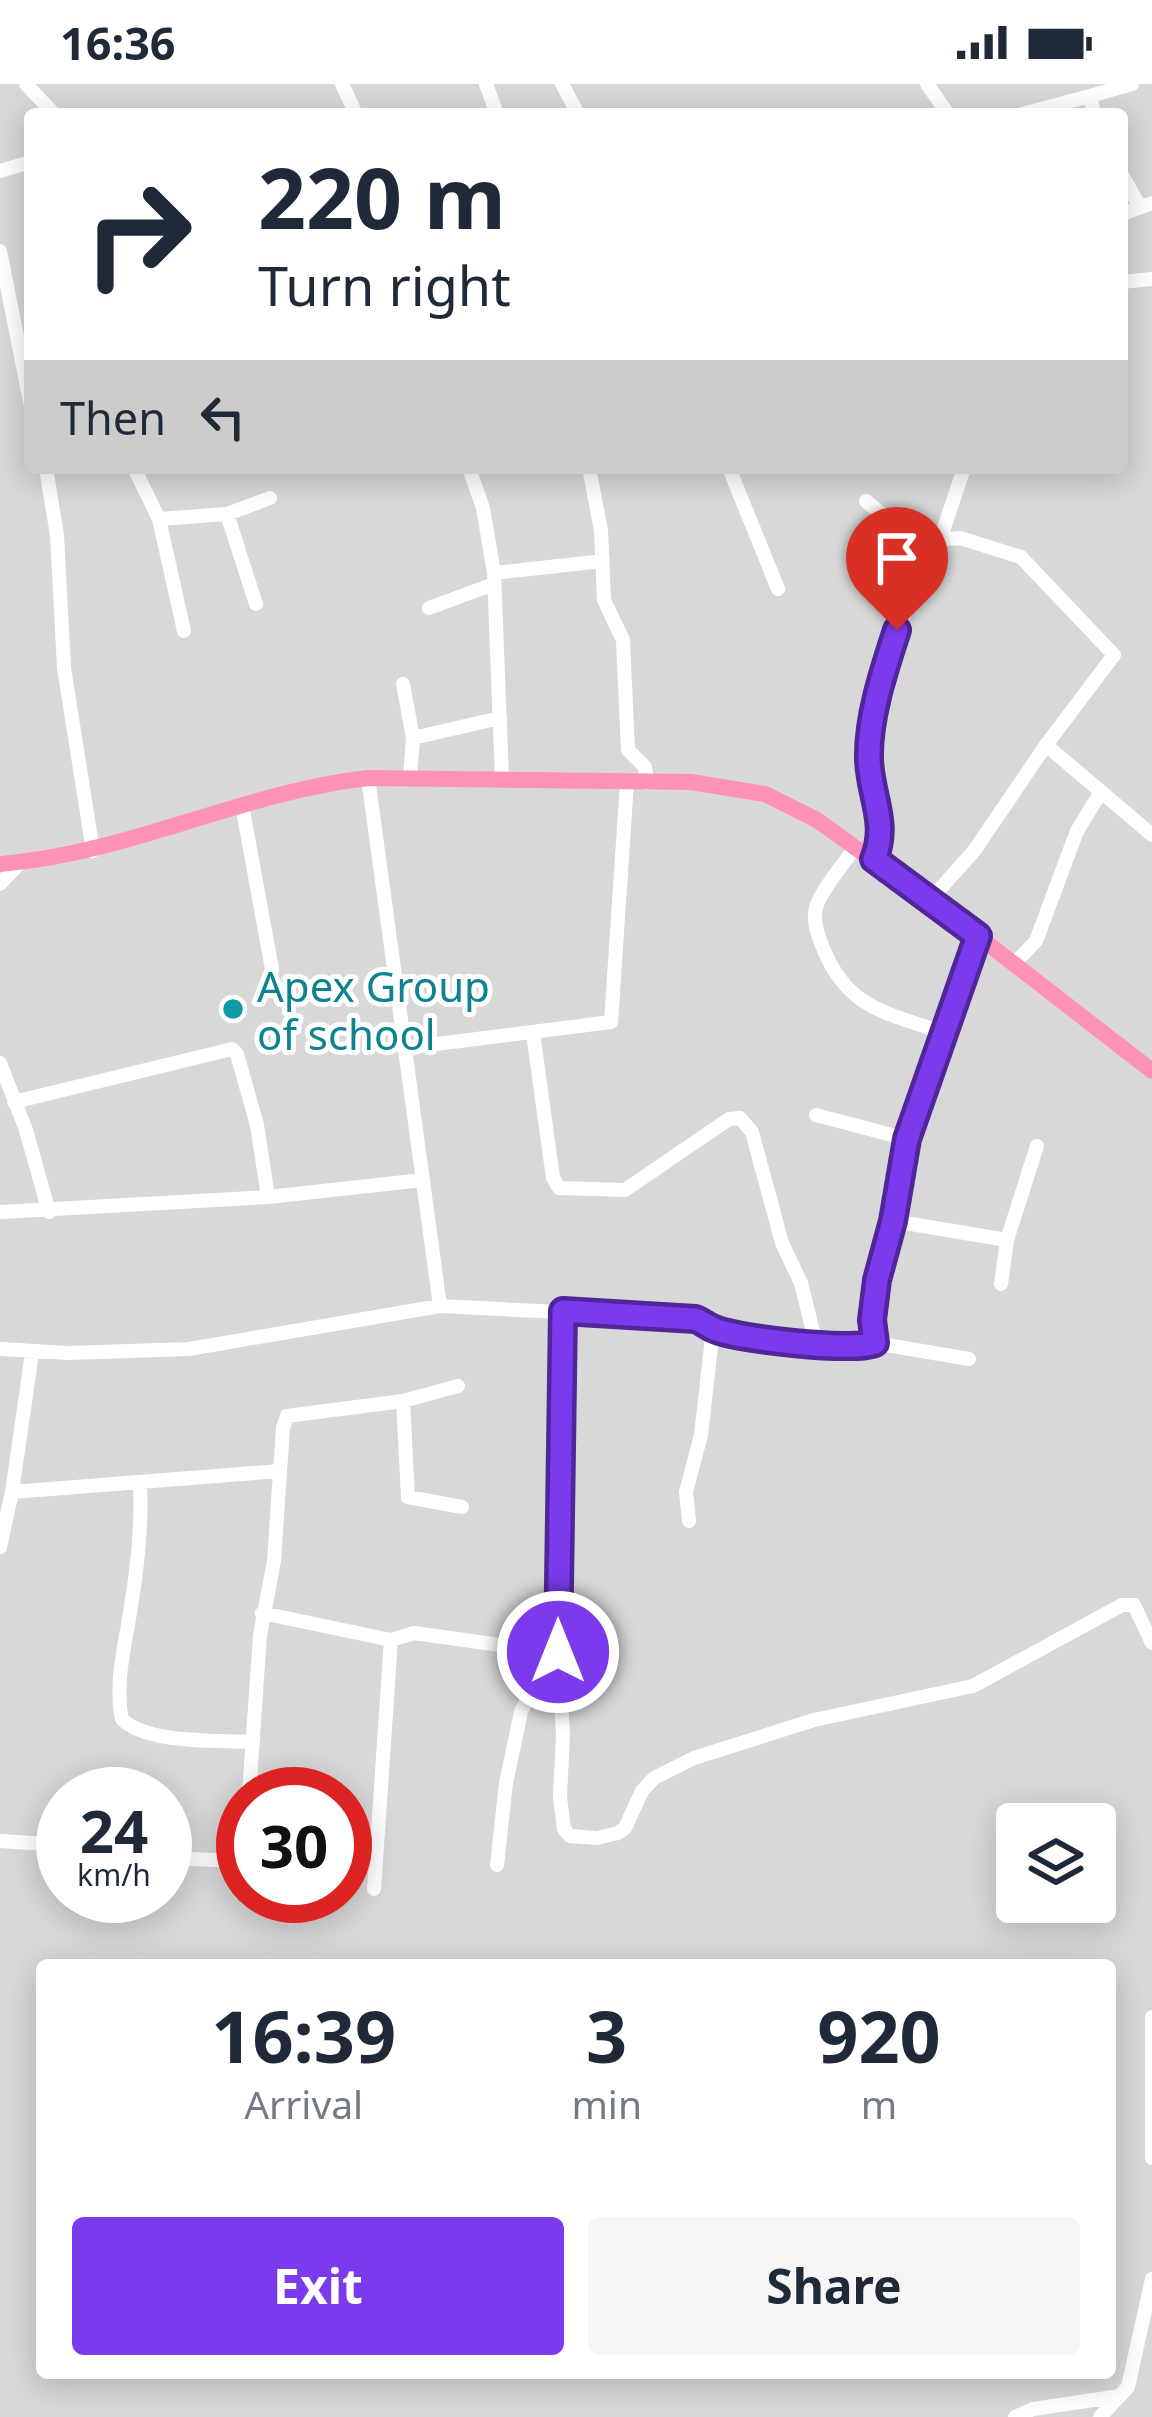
<!DOCTYPE html>
<style>
:root{--surface:#fff;--page:#f6f6f7;--text:#1f2937;--muted:#747a83;--accent:#7c3aed}
body{margin:0;font-family:"Noto Sans",sans-serif;background:var(--page);color:var(--text);height:100vh;display:flex;flex-direction:column;font-size:45px;white-space:nowrap}
*{box-sizing:border-box;margin:0}
p{font-size:39px;color:var(--muted)}
.icon{flex:none;width:66px;height:66px;fill:none;stroke:currentColor;stroke-width:2;stroke-linecap:round;stroke-linejoin:round}
.map{position:relative;flex:1;overflow:hidden}
.panel{position:absolute;left:36px;top:1875px;width:1080px;height:420px;display:flex;flex-direction:column;background:var(--surface);border-radius:12px;box-shadow:0 6px 30px #0003}
.panel>*{flex:none}
.top-card{position:absolute;left:24px;top:24px;width:1104px;height:366px;border-radius:12px;box-shadow:0 6px 30px #0003;background:#fff;color:var(--text);overflow:hidden}
.fabs{position:absolute;left:996px;top:1719px;display:grid;gap:24px}
.fabs a{display:grid;place-items:center;width:120px;height:120px;border-radius:12px;background:var(--surface);box-shadow:0 6px 30px #0003;font-size:60px}
.speed{position:absolute;left:36px;top:1683px;display:flex;gap:24px;font-size:60px;font-weight:700;text-align:center}
.speed>*{display:grid;place-content:center;width:156px;height:156px;border-radius:50%;background:var(--surface);box-shadow:0 6px 30px #0003;line-height:1}
.speed small{font-size:30px;font-weight:400}
.speed .limit{border:18px solid #d22;background:#fff;color:#111}
.pin{position:absolute;display:grid;place-items:center;width:102px;height:102px;color:#fff;margin:-123px -51px;border-radius:50% 50% 50% 0;rotate:-45deg;box-shadow:0 0 12px #0007}
.pin .icon{rotate:45deg}
.me{position:absolute;width:132px;margin:-66px;rotate:0deg;stroke-linejoin:round;filter:drop-shadow(0 0 9px #0008)}
.turn{display:flex;align-items:center;gap:42px;height:252px;padding:0 36px;font-size:54px}
.turn .icon{width:156px;height:156px;stroke-width:2.5}
.turn b{display:block;font-size:84px;line-height:102px}
.then{display:flex;align-items:center;height:114px;padding:0 36px;background:#0003;gap:24px;font-size:45px}
.eta{display:flex;justify-content:space-evenly;align-items:center;height:204px;text-align:center}
.eta b{font-size:72px;font-weight:700;line-height:84px}
.primary-button{display:flex;gap:24px;margin-top:auto;padding:24px 36px}
.primary-button a{flex:1;height:138px;border-radius:12px;background:var(--accent);color:#fff;font-size:48px;font-weight:700;line-height:138px;text-align:center}
.primary-button a+a{background:var(--page);color:var(--text)}
.status{display:flex;justify-content:space-between;align-items:center;height:84px;padding:0 60px;background:var(--surface);direction:ltr}
.status svg{height:33px;fill:currentColor}
.map>svg:first-child{display:block}
</style>
<div class="status"><b>16:36</b><svg viewBox="0 0 49 12"><path d="M0 12V9h3v3zM5 12V6h3v6zM10 12V3h3v9zM15 12V0h3v12zM26 1h20v11H26zM47 4h2v5h-2z"/></svg></div>
<div class="map">
<svg width="1152" height="2333" viewBox="0 0 1152 2333">
<rect width="100%" height="100%" fill="#ede0e3"/>
<path fill="#d9d8d9" fill-rule="evenodd" d="M0 0H1152V2333H0ZM30 30H1122V384H30ZM63 1710H165V1812H63ZM243 1710H345V1812H243ZM1017 1740H1095V1818H1017ZM42 1881H1110V2289H42Z"/>
<g fill="none" stroke-linecap="round" stroke-linejoin="round">
<path stroke="#fff" stroke-width="14" d="M26 0 54 30
M342 0 356 30
M486 0 497 30
M562 0 578 30
M927 0 948 30
M1022 30 1090 12
M1094 30 1090 12 1132 0
M0 87 30 78
M1122 91 1140 123
M1122 130 1152 119
M0 167 30 318
M1122 198 1152 195
M46 384 57 451 64 584 93 767
M134 384 159 435 184 547
M469 384 483 424 494 489 502 695
M589 384 601 446 604 516 623 556 628 666 645 683 647 699
M729 384 778 505
M866 417 932 472
M227 430 256 520
M159 435 227 430 270 414
M494 489 603 477
M429 524 494 500
M403 600 413 654 410 692
M413 654 500 634
M1046 661 1152 751
M368 694 440 1222
M242 721 272 885
M856 762C844 780 827 798 818 818 811 833 817 849 823 864 847 924 886 929 942 948
M874 775 882 756 881 731 873 707 869 672 885 584 897 546 940 456 964 384
M0 800 20 779
M930 816 974 767 1046 661 1114 571 1021 473 960 454 940 456
M1015 879 1036 857 1077 747 1101 708
M533 949 553 1094 559 1104 625 1106 729 1035 740 1034 752 1048 782 1159 801 1199 816 1260
M405 964 611 938 627 698
M0 979 26 1046 49 1128
M14 1018 232 965 237 970 257 1041 268 1113
M816 1031 907 1055
M0 1128 268 1113 423 1096
M893 1137 1007 1156
M1001 1200 1007 1156 1037 1062
M563 1227 559 1368 558 1569 563 1650 560 1713 564 1745 570 1752 597 1754 618 1749 625 1744 642 1707 654 1694 694 1674 814 1636 973 1602 1122 1521H1134L1152 1559
M875 1259 872 1236 877 1196 893 1137 907 1055 978 852
M0 1265 68 1269 189 1265 440 1222 695 1235 713 1245 793 1258 858 1263 875 1259 969 1275
M403 1317 408 1413 462 1423
M140 1399C142 1441 138 1480 131 1522 126 1558 114 1599 122 1635 147 1660 216 1656 251 1658
M12 1408 280 1387
M689 1437 686 1408 701 1351 713 1245
M0 1463 12 1408 32 1269
M262 1529 391 1556 414 1549 558 1569
M249 1710 260 1551 274 1477 283 1344 287 1332 403 1317 458 1302
M0 1757 63 1761
M165 1774 243 1777
M497 1781 506 1699 521 1628 550 1568
M374 1805 391 1556
M1152 1933V2074
M1015 2333 1033 2325 1120 2312
M1100 2333 1128 2303 1152 2195"/>
<path stroke="#ff93b7" stroke-width="16" d="M0 780C128 770 242 708 368 694L691 698 765 710 817 736 978 852 1152 987"/>
</g>
<g fill="none" stroke-linecap="round" stroke-linejoin="round">
<g stroke="#51269a" stroke-width="30">
<path id="route" d="M558 1568 563 1227 695 1235C701 1237 706 1241 712 1244 734 1255 853 1268 875 1259L872 1236 877 1196 893 1137 907 1055 978 852 874 775C889 739 870 712 869 675 868 633 884 586 897 546"/>
</g>
<use href="#route" stroke="#7c3aed" stroke-width="21"/>
</g>
<circle fill="#0f9aa8" stroke="#fff" stroke-width="4.5" cx="233" cy="925" r="12"/>
<g text-anchor="middle" dominant-baseline="central" stroke-width="10" stroke-linejoin="round" paint-order="stroke">
<g font-size="42" fill="#0d838f" stroke="#fff" text-anchor="start">
<text x="257" y="901">Apex Group<tspan x="257" dy="48">of school</tspan></text>
</g>
</g>
</svg>
<div class="fabs">
<a><svg class="icon" aria-label="layers" viewBox="0 0 24 24"><path d="M12 4l9 5-9 5-9-5zM3 14l9 5 9-5"/></svg></a>
</div>
<div class="speed"><div>24<small>km/h</small></div><div class="limit">30</div></div>
<div class="pin" style="left:897px;top:546px;background:#d93025"><svg class="icon" aria-label="arrive" viewBox="0 0 24 24"><path d="M6 21V4h12l-3 4 3 4H6"/></svg></div>
<svg class="me" style="left:558px;top:1568px" viewBox="-20 -20 40 40"><circle r="17" fill="#7c3aed" stroke="#fff" stroke-width="3"/><path d="M0-11L8 9 0 5-8 9z" fill="#fff"/></svg>
<div class="top-card">
<div class="turn"><svg class="icon" aria-label="right" viewBox="0 0 24 24"><path d="M7 20v-9h11M14 6l5 5-5 5"/></svg><div><b>220 m</b>Turn right</div></div>
<div class="then">Then<svg class="icon" aria-label="left" viewBox="0 0 24 24"><path d="M17 20v-9H6M10 6l-5 5 5 5"/></svg></div>
</div>
<section class="panel">
<div class="eta">
<div><b>16:39</b><p>Arrival</p></div>
<div><b>3</b><p>min</p></div>
<div><b>920</b><p>m</p></div>
</div>
<div class="primary-button"><a>Exit</a><a>Share</a></div>
</section>
</div>
